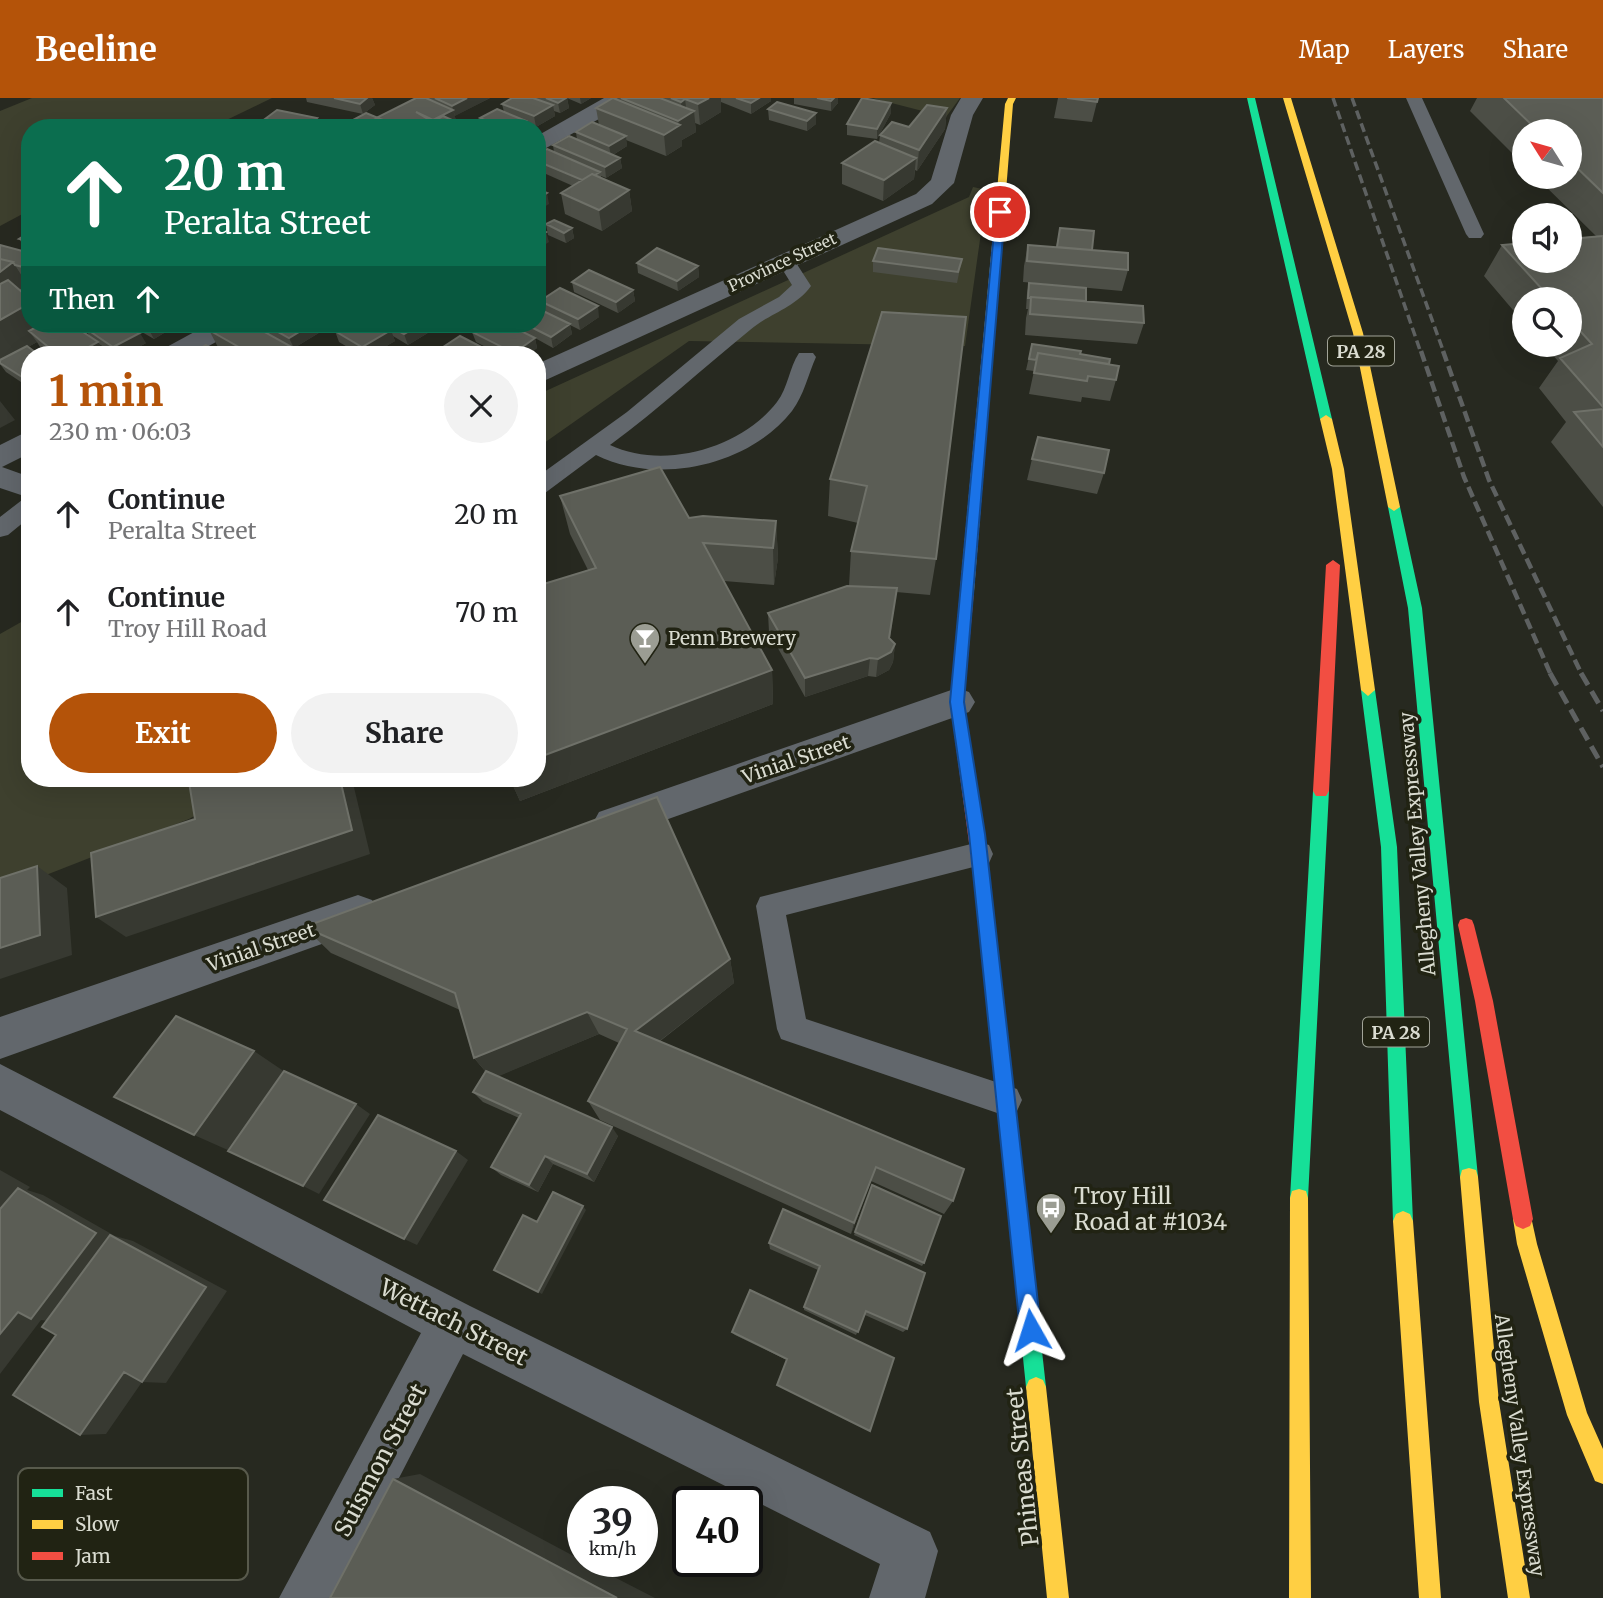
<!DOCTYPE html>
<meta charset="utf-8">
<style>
:root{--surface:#fff;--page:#f2f2f2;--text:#202124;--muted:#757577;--accent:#b45309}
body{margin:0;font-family:Merriweather,serif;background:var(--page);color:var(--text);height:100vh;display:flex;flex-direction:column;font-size:26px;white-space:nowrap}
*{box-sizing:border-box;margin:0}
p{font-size:23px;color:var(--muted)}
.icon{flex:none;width:38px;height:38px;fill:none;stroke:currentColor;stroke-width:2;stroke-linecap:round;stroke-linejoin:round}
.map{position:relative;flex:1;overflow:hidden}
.drawer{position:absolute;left:21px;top:248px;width:525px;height:441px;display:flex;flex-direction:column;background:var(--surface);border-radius:28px;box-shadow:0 7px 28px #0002}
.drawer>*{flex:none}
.hud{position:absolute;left:21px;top:21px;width:525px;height:214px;border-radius:28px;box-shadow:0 7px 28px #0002;background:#0b6e4f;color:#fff;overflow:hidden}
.needle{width:46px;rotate:307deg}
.fabs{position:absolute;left:1512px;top:21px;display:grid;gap:14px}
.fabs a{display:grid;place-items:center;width:70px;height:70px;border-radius:50%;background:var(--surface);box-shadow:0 7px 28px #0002;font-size:35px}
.speed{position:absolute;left:567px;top:1388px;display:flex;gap:14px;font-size:35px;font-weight:700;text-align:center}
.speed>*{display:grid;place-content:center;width:91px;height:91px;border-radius:50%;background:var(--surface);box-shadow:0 7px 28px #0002;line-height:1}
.speed small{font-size:18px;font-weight:400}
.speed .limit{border:4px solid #111;border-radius:10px;background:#fff;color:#111}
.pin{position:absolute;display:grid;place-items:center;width:60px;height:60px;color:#fff;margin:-30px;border:4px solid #fff;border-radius:50%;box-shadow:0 2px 7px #0007}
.me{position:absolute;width:77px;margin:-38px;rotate:354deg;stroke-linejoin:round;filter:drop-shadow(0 0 5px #0008)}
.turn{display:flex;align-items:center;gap:24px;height:147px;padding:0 28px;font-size:32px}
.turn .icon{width:91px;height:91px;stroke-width:2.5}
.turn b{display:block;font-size:49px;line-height:60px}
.then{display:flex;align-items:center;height:66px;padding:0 28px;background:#0003;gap:14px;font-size:26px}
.round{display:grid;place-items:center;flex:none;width:74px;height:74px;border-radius:37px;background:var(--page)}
.headline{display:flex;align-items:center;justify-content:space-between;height:119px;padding:0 28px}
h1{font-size:42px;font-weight:700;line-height:52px;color:var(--accent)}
.cta{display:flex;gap:14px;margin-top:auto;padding:14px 28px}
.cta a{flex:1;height:80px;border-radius:42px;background:var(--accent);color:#fff;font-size:28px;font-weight:700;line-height:80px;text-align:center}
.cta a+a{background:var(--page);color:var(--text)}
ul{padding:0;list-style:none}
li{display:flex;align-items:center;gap:21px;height:98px;padding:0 28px}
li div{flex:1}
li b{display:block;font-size:26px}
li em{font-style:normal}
header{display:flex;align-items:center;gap:42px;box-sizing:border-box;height:98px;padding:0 35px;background:var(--accent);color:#fff}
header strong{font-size:33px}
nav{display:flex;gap:38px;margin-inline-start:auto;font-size:24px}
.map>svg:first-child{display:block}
</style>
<header>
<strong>Beeline</strong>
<nav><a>Map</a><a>Layers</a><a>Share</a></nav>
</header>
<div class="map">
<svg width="1603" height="1500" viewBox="0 0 1603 1500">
<rect width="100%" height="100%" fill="#272920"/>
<path fill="#3e402e" d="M32 0H272L210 30H30V112L0 128V13Z
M872 0H960L946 19Z
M973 89 987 92 965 248 689 243 537 350V297L969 99Z
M30 519V681H259L189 721 0 795V536Z"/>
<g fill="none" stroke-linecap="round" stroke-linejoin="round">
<path fill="#62676c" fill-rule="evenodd" d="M1406 0H1422L1484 136 1481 140H1469L1466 136Z
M785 156 791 157 811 188C795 210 770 215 750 232 703 270 659 311 610 347 663 372 741 351 777 304 788 290 789 270 799 255H813L816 259C808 277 804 297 792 313 749 368 658 388 596 357L545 395 537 397V379L627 314 739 221 779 199 792 187 776 161Z
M30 399V419L8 437 0 439V419L22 402Z
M979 744 989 747 993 756 989 765 786 817 806 921 1017 991 1022 1002 1017 1013 1006 1018 781 941 777 931 756 808 760 799Z"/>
<path fill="#62676c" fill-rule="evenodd" d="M604 0H631L628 5 537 55V38Z
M961 0H983L973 17 954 85 932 106 537 286V266L916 96 931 82 951 17Z
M30 189V209L9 222 0 224V205L21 191Z
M209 226H241L237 232 193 257H159L163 251Z
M30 332V355L2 369 30 379V400L0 390V347Z
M957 590 969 594 975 604 969 614 612 741 599 736 593 725 599 714Z
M358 797 372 802 378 815 372 828 0 961V919Z
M0 966 470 1208 930 1434 938 1453 925 1500H869L880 1466 463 1256 337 1500H279L421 1235 0 1012Z"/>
<path fill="#16e098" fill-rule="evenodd" d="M1247 0H1255L1332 321 1326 325 1320 321Z
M1394 405 1400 409 1422 510 1478 1079 1476 1086 1469 1088 1462 1086 1460 1079 1408 510 1388 409Z
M1368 586 1375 592 1397 749 1413 1123 1410 1130 1403 1133 1396 1130 1393 1123 1381 749 1361 592Z
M1321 687 1326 688 1329 693 1308 1100 1306 1107 1299 1109 1292 1107 1290 1100 1313 693 1316 688Z
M980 760 986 762 988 767 1046 1289 1043 1296 1036 1299 1029 1296 1026 1289 972 767 974 762Z"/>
<path fill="#ffcf43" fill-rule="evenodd" d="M1008 0H1016L1013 6 974 493 967 498 960 493 1005 6Z
M1283 0H1291L1363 235 1400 409 1394 413 1388 409 1353 235Z
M1326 317 1332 321 1344 371 1375 592 1368 598 1361 592 1332 371 1320 321Z
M1469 1070 1476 1072 1478 1079 1499 1304 1530 1500H1508L1479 1304 1460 1079 1462 1072Z
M1299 1091 1306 1093 1308 1100 1311 1500H1289L1290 1100 1292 1093Z
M1523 1111 1530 1114 1537 1146 1587 1315 1603 1351V1386L1595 1383 1567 1317 1517 1146 1513 1121 1516 1114Z
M1403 1113 1410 1116 1413 1123 1441 1500H1419L1393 1123 1396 1116Z
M1036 1279 1043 1282 1046 1289 1069 1500H1047L1026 1289 1029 1282Z"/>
<path fill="#f24e42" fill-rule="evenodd" d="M1333 462 1340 467 1329 693 1326 698H1316L1313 693 1326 467Z
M967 488 974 493 964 604 988 767 986 772 980 774 974 772 972 767 950 604 960 493Z
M1466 820 1472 822 1474 827 1493 903 1533 1121 1530 1128 1523 1131 1516 1128 1513 1121 1475 903 1458 827 1460 822Z"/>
<path stroke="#5e6161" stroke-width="3.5" stroke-dasharray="9 4.5" stroke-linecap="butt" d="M1333 0 1421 255
M1352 0 1444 255"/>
<path stroke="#5e6161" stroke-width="4.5" stroke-dasharray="11 5" stroke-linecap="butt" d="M1421 253 1464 379 1551 577
M1443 253 1489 382 1582 577"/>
<path stroke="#5e6161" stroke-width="5" stroke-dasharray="14 7" stroke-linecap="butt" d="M1550 575 1603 669
M1581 575 1603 613"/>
</g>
<path fill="#4c4e46" d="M306 0H372L375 7 363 16 307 4Z
M427 0H490L454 18 456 22 454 23 462 30H338L376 20Z
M512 0H591L581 6 567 0 569 10 560 15 554 13 555 18 536 29 527 25 528 30H466L465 29 481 23 480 20 504 14 502 6Z
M617 0H771V3L751 16 721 4V14L700 27 695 25 696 34 682 42V48L666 58 626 42 627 48 613 57 620 60 622 70 606 80 601 78V80L629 92 632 113 602 133 565 116 561 95 573 88 537 72V57L554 54 553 47 577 42 576 34 599 27 596 10 618 2Z
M794 0H838V5L831 13 794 6Z
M1058 0H1098L1092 24 1054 20Z
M1477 0H1603V409L1551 344 1566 324 1539 290 1558 263 1544 247H1570V201H1524V225L1484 178 1502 147 1596 138 1536 79H1570V33H1524V67L1470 13Z
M947 10 945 31 917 73 915 72 914 81 883 103 842 86V65L879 45 880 37 909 29Z
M768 11 816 15V26L807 33 769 22Z
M891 15 877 41 847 37V26Z
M265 21 320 30H268Z
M546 126 572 130 574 140 566 145 548 137Z
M1060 130 1092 152 1128 172 1122 193 1023 184 1024 168 1028 147 1056 149Z
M30 134V153L27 152 19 141Z
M0 147 30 155V180L22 178 27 186 19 192 30 226 90 239 85 230 146 245 125 257H116L99 246 107 257H48L43 254 37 244 28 249 30 257V290L6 274 0 266Z
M962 161 957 185 873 174V163Z
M637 165 698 168 699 179 678 193 638 175Z
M572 184 633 192 635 203 618 215 574 194Z
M1029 185 1086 203 1144 225 1137 246 1025 237 1026 220 1028 211H1026L1027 195Z
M540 203 599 219 580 232 570 227 572 236 553 250 535 240 537 250 528 257H501L476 244 472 234 517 231 516 226H537L543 212Z
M882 214 936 461 930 497 896 494 890 540 895 546 893 564 889 572 876 579 868 578 805 599 769 534 768 515 849 488 851 453 858 425 828 418 830 381Z
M128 226H172L174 229 154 241Z
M257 226H318L322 233 294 250 278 241 290 248 294 257H227L220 253 209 232 260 231Z
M347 226H435L436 230 408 247 393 238 395 243 371 257H361L339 244 335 233Z
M1032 246 1080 256 1109 266 1116 282 1110 303 1082 299 1081 304 1029 296 1034 273 1026 272Z
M1032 361 1104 375 1097 396 1027 382Z
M560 398 689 420 776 423 778 460 774 487 724 483 772 572 773 606 520 703 510 681H537V488L588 472 570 436Z
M304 829 730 861 734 885 659 944 953 1103 944 1116 871 1083 851 1136 600 1022 588 1003 619 945 599 936 498 978 618 1038 594 1084 553 1066 538 1094 501 1077 491 1069 519 1020 483 1004 473 994 485 973 474 960 460 912 331 855Z
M872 1087 924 1165 922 1168 854 1137Z
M783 1111 907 1231 903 1234 865 1217 856 1237 804 1212V1209L818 1172 770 1151 769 1145Z
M750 1192 870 1333 778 1288 777 1287 787 1262 735 1237 732 1234Z"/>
<path fill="#373931" d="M367 0H372L375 7 363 16 360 6Z
M467 0H490L455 18 452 8Z
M566 0H567L569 10 560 15 558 5Z
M580 0H591L581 6Z
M704 0H721V14L700 27 698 6Z
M759 0H771V3L751 16V5Z
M834 0H838V5L831 13V3Z
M685 1 687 17 694 13 696 34 682 42V48L666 58 664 37 679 28 678 23 682 20 681 4Z
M891 5V15L877 41V31Z
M553 7 555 18 536 29 534 18Z
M947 10 945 31 917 73 919 52Z
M453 12 456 22 445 28 435 23 437 30H435L433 22Z
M816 15V26L807 33V23Z
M317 20 320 30H305Z
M431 23 433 30H418Z
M526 23 528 30H515Z
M626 38 627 48 611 58 609 48Z
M620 60 622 70 606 80 605 69Z
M916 60 914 81 883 103 884 82Z
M629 92 632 113 602 133 599 112Z
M547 95 549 106 537 113V101Z
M572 130 574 140 566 145 564 135Z
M546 134 549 144 538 151 537 139Z
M13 164 27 186 4 203 0 197V174Z
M698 168 699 179 678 193 677 183Z
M633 192 635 203 618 215 616 204Z
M30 205V226H49L29 233 37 244 0 265V222Z
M598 208 599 219 580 232 578 221Z
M155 226H172L174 229 154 241 148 230Z
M312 226H318L322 233 294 250 289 240Z
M421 226H435L436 230 408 247 404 236Z
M570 226 572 236 553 250 551 239Z
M391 232 395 243 371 257H365L362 249Z
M140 235 146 245 125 257H118L113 249Z
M535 240 537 250 528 257H514V255Z
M98 244 107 257H74Z
M290 248 294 257H275Z
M0 303 15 322 0 330Z
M776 423 778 460 774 487 773 450Z
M897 490 887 556 895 546 893 564 889 572 876 579 878 561 889 540Z
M870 560 868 578 805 599V580Z
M772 572 773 606 520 703 510 681H537V660Z
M537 580 549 613 537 617Z
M340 681H352L370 756 126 839 96 819Z
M37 768 67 790 72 857 0 881V850Z
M730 861 734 885 644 955 635 933Z
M587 914 599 936 492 981 474 960Z
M254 953 285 974 230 1053 194 1037Z
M356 1006 370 1016 319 1096 303 1088Z
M612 1029 618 1038 594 1084 587 1076Z
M456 1053 468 1062 417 1147 404 1141Z
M545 1058 553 1066 538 1094 529 1087Z
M876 1069 871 1083 851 1136 854 1125Z
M0 1072 30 1089 27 1092 43 1097 115 1138 133 1143 227 1193 166 1285 142 1284 106 1336 80 1337 57 1224 41 1222 0 1276Z
M583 1108 586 1112 542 1196 538 1194Z
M420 1376 583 1463 655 1500H617L393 1381Z"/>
<path fill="#5b5d55" stroke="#6f7169" stroke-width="2" d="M334 0H367L360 6Z
M416 0H426L453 12 433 22 416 14 431 23 418 30H396L395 27 376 20Z
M435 0H467L452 8Z
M512 0H533L553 7 534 18 502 6Z
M546 0H566L558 5Z
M613 0 680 27 664 37 596 10Z
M621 0H660L694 13 678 23Z
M671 0H709L698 6 685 1 681 4Z
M736 0H759L751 5Z
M817 0H834L831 3Z
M862 0 891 5 877 31 847 26Z
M1067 0H1098L1097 4Z
M1504 0H1603V95L1570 63V33H1538Z
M777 4 816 15 807 23 768 11Z
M927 7 947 10 919 52 880 37 892 24 909 29Z
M497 11 526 23 515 30H503L480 20Z
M277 12 317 20 305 30 265 21Z
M366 15 395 27 391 30H338Z
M443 18 461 26 453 30H450L435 23Z
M478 22 496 30 465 29Z
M592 24 626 38 609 48 576 34Z
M251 27 262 30H247Z
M569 38 620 60 605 69 553 47Z
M875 43 916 60 884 82 842 65Z
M547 51 600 74 595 77 592 76 582 82 537 63V57Z
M592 76 629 92 599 112 561 95Z
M537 91 547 95 537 101Z
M554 122 572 130 564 135 546 126Z
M537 130 546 134 537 139Z
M1060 130 1094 133 1092 152 1057 149Z
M30 134V144L19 141Z
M1603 138V309L1560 260 1592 246 1570 222V201H1551L1502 147 1524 145V163H1570V141Z
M0 147 30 155V168L27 170 15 167 13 164 0 161Z
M1028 147 1128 155V172L1027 163Z
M657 150 698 168 677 183 637 165Z
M878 150 962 161 958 174 873 163Z
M0 161 13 164 0 174Z
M589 172 633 192 616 204 572 184Z
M8 182 30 201V205L0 222V186Z
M1029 185 1086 190V203L1031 199 1030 200H1028Z
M560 190 598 208 578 221 540 203Z
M1031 199 1143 208 1144 225 1030 216Z
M537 210 570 226 551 239 525 226H537Z
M882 214 966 219 936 461 851 453 867 388 830 381Z
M42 226H71L98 244 74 257H58L29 233Z
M93 226H124L140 235 113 249 85 230Z
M140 226H155L148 230Z
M220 226H250L290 248 275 257H253L209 232Z
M264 226H312L289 240Z
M347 226H380L391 232 362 249 335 233Z
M386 226H421L404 236Z
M484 226H507L535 240 514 255 472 234Z
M460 238 497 257H446L437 253Z
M1032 246 1081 253 1080 256 1110 261 1109 266 1038 255 1036 262 1029 261Z
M206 247 224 257H189Z
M27 248 39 257H30V284L0 265V262Z
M1038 255 1119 268 1116 282 1088 278 1087 283 1034 275Z
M1603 311V349L1574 314Z
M1038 339 1109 352 1104 375 1032 361Z
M660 369 689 420 703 418 776 423 773 450 703 445 772 572 537 660V597L544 595 537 580V488L596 470 560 398Z
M847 488 897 490 889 540 895 546 891 554 878 561 870 560 805 580 768 515Z
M199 681H340L352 732 96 819 91 755 195 721 189 684Z
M657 699 730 861 635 933 964 1071 953 1103 876 1069 854 1125 588 1003 627 931 587 914 474 960 455 895 304 829Z
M37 768 40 837 0 850V780Z
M176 918 254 953 194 1037 114 999Z
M284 973 356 1006 303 1088 228 1053Z
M486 973 612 1029 587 1076 545 1058 529 1087 491 1069 521 1016 473 994Z
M378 1017 456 1053 404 1141 324 1102Z
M872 1087 941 1118 924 1165 855 1134Z
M18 1090 96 1135 31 1221 18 1214 0 1236V1111Z
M553 1094 583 1108 538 1194 494 1172 523 1117 537 1124Z
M783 1111 925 1175 907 1231 866 1213 858 1234 804 1209 820 1168 769 1145Z
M110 1137 206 1189 142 1284 124 1274 80 1337 13 1297 56 1237 42 1229Z
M750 1192 894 1260 870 1333 777 1287 787 1261 732 1234Z
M393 1381 617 1500H330Z"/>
<path fill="#1a73e8" stroke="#114b97" stroke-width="2" d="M996 112 1005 114 964 604 985 736 1041 1232 1038 1239 1031 1242 1023 1239 1020 1232 969 736 950 604Z"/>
<defs>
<g id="bar-pin" transform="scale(1.575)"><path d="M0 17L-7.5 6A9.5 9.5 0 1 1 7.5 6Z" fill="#9b9d93" stroke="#212313"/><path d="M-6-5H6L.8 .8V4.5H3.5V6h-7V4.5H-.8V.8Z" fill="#fff"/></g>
<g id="bus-pin" transform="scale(1.575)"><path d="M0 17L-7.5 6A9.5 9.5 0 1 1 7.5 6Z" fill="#9b9d93" stroke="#212313"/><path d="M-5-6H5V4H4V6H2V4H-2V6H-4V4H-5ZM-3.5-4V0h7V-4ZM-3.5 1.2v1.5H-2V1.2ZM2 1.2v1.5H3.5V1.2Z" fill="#fff"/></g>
</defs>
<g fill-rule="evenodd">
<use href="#bar-pin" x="645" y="540"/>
<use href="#bus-pin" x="1051" y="1110"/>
</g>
<g text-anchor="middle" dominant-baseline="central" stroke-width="7" stroke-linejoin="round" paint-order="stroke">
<g font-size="16" fill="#dadcd1" stroke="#212313">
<text transform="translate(782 164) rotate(-25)">Province Street</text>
</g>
<g fill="#212313" stroke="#a2a498" stroke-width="2">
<rect x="1328" y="238.5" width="66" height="29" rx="5"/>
<rect x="1363" y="919.5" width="66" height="29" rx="5"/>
</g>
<g font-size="18" font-weight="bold" fill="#dadcd1">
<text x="1361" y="253">PA 28</text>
<text x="1396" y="934">PA 28</text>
</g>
<g font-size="19" fill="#dadcd1" stroke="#212313" text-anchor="start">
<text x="668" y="540">Penn Brewery</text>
</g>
<g font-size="19" fill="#dadcd1" stroke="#212313">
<text transform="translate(796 661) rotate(-19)">Vinial Street</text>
<text transform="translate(1417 746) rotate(-95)">Allegheny Valley Expressway</text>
<text transform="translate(261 849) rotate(-19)">Vinial Street</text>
<text transform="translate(1520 1347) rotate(82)">Allegheny Valley Expressway</text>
</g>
<g font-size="23" fill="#dadcd1" stroke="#212313" text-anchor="start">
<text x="1074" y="1097">Troy Hill<tspan x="1074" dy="26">Road at #1034</tspan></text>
</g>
<g font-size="23" fill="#dadcd1" stroke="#212313">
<text transform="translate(454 1224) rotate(27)">Wettach Street</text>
<text transform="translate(380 1362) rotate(-62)">Suismon Street</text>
<text transform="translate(1022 1369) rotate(-96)">Phineas Street</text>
</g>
</g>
<rect x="18" y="1370" width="230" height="112" rx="10" fill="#212313" stroke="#585a4c" stroke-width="2"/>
<rect x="32" y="1391" width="31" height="8" fill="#16e098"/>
<rect x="32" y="1422" width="31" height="9" fill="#ffcf43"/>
<rect x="32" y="1454" width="31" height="8" fill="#f24e42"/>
<g font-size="19" fill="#dadcd1">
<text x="75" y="1402">Fast</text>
<text x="75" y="1433">Slow</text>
<text x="75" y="1465">Jam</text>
</g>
</svg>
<div class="fabs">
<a><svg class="needle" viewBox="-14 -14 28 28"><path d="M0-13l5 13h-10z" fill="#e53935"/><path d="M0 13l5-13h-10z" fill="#757577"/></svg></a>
<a><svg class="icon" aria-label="sound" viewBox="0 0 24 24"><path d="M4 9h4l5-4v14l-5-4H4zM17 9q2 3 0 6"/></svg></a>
<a><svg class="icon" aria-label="search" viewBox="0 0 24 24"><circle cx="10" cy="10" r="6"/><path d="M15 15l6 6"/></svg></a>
</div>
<div class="speed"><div>39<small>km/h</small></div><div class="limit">40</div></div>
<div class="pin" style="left:1000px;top:114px;background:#d93025"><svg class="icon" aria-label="arrive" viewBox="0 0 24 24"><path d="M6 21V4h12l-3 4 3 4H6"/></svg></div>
<svg class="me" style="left:1031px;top:1232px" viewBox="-20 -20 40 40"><path d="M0-17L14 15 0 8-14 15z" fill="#1a73e8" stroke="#fff" stroke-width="4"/></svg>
<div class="hud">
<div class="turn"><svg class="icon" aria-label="ahead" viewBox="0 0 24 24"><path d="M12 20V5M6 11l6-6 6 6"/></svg><div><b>20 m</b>Peralta Street</div></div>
<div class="then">Then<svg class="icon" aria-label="ahead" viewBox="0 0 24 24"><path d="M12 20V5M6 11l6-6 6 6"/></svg></div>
</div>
<section class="drawer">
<div class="headline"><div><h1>1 min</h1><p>230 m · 06:03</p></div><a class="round"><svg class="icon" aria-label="close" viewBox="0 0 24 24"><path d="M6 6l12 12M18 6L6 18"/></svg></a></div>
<ul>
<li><svg class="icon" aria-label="ahead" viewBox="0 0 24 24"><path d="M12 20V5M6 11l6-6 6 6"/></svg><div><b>Continue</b><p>Peralta Street</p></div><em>20 m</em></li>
<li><svg class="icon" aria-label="ahead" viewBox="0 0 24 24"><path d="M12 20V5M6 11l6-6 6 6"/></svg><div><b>Continue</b><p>Troy Hill Road</p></div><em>70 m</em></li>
</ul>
<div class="cta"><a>Exit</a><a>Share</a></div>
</section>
</div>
